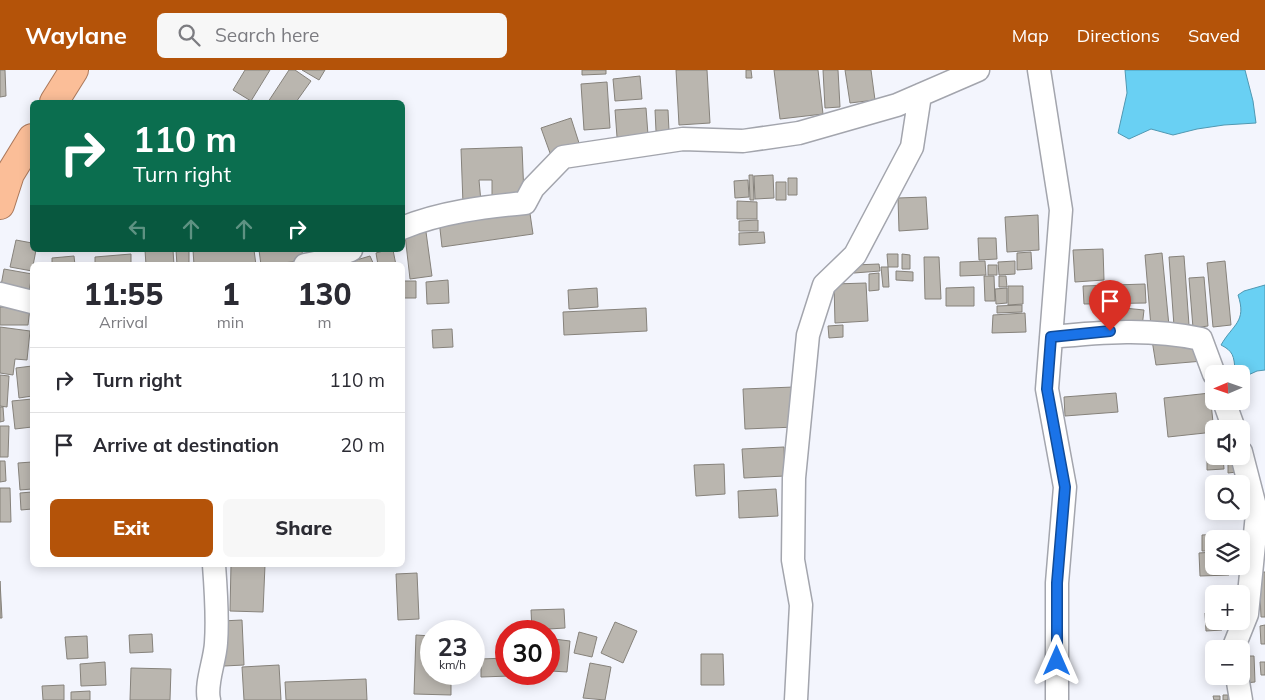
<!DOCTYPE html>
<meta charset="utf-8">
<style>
:root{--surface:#fff;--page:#f7f7f7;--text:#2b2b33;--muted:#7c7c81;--line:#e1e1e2;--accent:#b45309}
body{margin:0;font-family:Mulish,sans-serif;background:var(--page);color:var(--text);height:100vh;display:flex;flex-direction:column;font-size:19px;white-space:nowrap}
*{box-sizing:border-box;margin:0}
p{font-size:16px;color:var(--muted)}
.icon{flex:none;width:28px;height:28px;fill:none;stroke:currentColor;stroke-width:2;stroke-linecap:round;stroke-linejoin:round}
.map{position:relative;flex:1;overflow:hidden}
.side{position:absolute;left:30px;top:192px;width:375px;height:305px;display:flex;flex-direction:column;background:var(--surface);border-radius:8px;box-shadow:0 2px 12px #0003}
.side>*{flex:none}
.top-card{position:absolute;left:30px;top:30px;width:375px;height:152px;border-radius:8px;box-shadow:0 2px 12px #0003;background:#0b6e4f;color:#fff;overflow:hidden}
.needle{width:32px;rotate:268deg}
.fabs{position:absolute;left:1205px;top:295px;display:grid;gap:10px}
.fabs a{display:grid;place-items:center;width:45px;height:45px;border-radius:8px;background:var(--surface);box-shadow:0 2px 12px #0003;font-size:25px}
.speed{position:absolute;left:420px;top:550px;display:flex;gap:10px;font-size:25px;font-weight:700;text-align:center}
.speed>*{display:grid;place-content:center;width:65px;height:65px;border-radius:50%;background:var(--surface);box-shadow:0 2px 12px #0003;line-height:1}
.speed small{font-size:12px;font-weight:400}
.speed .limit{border:8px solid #d22;background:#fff;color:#111}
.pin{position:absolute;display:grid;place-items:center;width:42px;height:42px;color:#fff;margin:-51px -21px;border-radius:50% 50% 50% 0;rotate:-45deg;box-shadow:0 0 5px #0007}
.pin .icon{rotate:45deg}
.me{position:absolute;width:55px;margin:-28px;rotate:0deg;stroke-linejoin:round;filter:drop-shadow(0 0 4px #0008)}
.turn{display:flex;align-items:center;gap:18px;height:105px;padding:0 20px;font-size:22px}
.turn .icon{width:65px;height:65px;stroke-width:2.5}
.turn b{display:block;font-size:35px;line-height:42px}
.lanes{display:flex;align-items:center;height:48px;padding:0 20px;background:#0003;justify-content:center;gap:25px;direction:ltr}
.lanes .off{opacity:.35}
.eta{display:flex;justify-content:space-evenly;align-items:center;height:85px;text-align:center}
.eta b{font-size:30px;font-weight:800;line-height:35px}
.cta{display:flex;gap:10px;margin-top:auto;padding:10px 20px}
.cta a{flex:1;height:58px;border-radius:8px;background:var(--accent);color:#fff;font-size:20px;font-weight:800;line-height:58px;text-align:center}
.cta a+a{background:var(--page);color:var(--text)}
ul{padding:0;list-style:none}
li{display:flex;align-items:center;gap:15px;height:65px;padding:0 20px;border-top:1px solid var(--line)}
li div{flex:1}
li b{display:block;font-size:19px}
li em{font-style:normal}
header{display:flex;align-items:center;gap:30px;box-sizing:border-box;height:70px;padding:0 25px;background:var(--accent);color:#fff}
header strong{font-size:24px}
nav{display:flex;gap:28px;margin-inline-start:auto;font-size:18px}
.search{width:350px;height:45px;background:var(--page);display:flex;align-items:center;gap:12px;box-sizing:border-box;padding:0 18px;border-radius:8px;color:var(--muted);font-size:19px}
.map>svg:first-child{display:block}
</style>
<header>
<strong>Waylane</strong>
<div class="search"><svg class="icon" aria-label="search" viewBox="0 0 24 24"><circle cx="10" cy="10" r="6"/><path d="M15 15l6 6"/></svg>Search here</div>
<nav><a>Map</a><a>Directions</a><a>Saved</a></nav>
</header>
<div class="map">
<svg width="1265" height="630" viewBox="0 0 1265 630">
<rect width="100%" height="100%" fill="#f3f5fd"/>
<path fill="#69d0f3" stroke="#5098b2" d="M1125 0H1245L1253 31 1256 53 1224 55 1197 59 1173 65 1151 59 1129 69 1118 63 1127 23Z
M1265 215V300L1257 301 1246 306 1235 300C1234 286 1233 281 1221 275 1233 254 1247 252 1238 225L1244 221Z"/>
<path fill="#bab6af" stroke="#86827b" d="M0 0H5L6 26 0 27Z
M245 0H270L251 31 233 20Z
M289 0H295L311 11 296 32H268Z
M302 0H325L319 10Z
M582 0H606V4L582 5Z
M676 0H707L710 53 679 55Z
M746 0H751L752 8H746Z
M774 0H818L823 44 780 49Z
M823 0H838L840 37 825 38Z
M845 0H871L875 30 850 33Z
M640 6 642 29 615 31 613 9Z
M607 12 610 58 584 60 581 14Z
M646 38 648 65 617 67 615 40Z
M655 40H668L669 61H656Z
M571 48 579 73 550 83 541 58Z
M522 77 524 126 492 127V110H479L481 132 463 134 461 79Z
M749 105H753L754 130H750Z
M773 105 774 128 755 129 754 106Z
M788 108H797V125H788Z
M748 110 749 127 735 128 734 111Z
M776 112H786V130H776Z
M926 127 928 159 899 161 898 128Z
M737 131 757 132V149H737Z
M529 137 533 164 442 177 439 150Z
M1038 145 1039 180 1007 182 1005 147Z
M758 150V161H739V151Z
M426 162 432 206 410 209 405 165Z
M764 162 765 173 739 175V163Z
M978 168H996L997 189 979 190Z
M16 170 32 173V180H36L32 201 10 197Z
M1103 179 1104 210 1075 212 1073 180Z
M145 180H173L174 195H146Z
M176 180H189V195H177Z
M193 180H254L256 195H194Z
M259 180H302L303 191 261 195Z
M387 180H393L396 195H378L376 183Z
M1031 182 1032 199 1017 200V183Z
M1162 183 1169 256 1151 257 1145 185Z
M131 184V195H95V187Z
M887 184H898V197H888Z
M902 184 910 185V199H902Z
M74 186 75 195H52V188Z
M370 186 374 195H354L353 191Z
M1184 186 1189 255 1174 256 1169 187Z
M924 187H939L941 229H925Z
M985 191 986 205 960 206V192Z
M1015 191V204L999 205 998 192Z
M1225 191 1231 255 1213 257 1207 193Z
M879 194 880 201 854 203V195Z
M988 195H997V205H988Z
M881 197H888L889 217H883Z
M4 199 32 204 29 222 0 221Z
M896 201 913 202V211L896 210Z
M879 203V220L869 221V204Z
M984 206H994L995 231H985Z
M999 206H1006L1007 217H999Z
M1204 207 1208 256 1193 258 1189 208Z
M448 210 449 233 427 234 426 212Z
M402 211H416V228H402Z
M866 213 868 251 835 253 834 214Z
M1145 214 1146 233 1084 234 1083 216Z
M1008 216H1023V234L1008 235Z
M974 217V236H946V218Z
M597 218 598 237 569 239 568 220Z
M1007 218V233L996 234 995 219Z
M1022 235V242L997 243V236Z
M1104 236 1144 240 1142 257 1103 252Z
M0 237 30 238 28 255H0Z
M646 238 647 261 564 265 563 242Z
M1025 243 1026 262 992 263 993 245Z
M843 255V267L829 268 828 256Z
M0 257 30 261 27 290 15 289 13 305 0 303Z
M452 259 453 277 433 278 432 260Z
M1152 270 1186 271 1203 291 1156 295Z
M32 296V326L19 328 16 298Z
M0 305 9 306 7 337 0 336Z
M794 317 796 357 745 359 743 319Z
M1116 323 1118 342 1065 346 1064 327Z
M1210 323 1214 362 1168 367 1164 328Z
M32 329V357L15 359 12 331Z
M0 337H3L4 351 0 352Z
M0 356H9L8 387H0Z
M784 377 785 406 744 408 742 379Z
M1223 387 1224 399 1207 400V388Z
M1228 388H1237V402L1228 403Z
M0 391H5L6 411 0 412Z
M32 392V419L20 420 18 393Z
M724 394 725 424 696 426 694 395Z
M0 418H10L11 452H0Z
M776 419 778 446 739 448 738 421Z
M32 422V439L21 440 20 423Z
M1236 462H1244V472H1241V469H1236Z
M1221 464V469H1214V481H1202V465Z
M1214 482V496H1228L1229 505 1200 506 1199 483Z
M231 495H265L263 542 230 541Z
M1259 502H1265V547H1261Z
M417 503 419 549 398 550 396 504Z
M0 511 2 548H0Z
M564 539 565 558 532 560 531 540Z
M1214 542V551H1222V560L1206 561 1205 543Z
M242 550 244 595 224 596 221 551Z
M615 552 637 561 623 593 601 583Z
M1265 555V574H1261L1260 556Z
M579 562 597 567 592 587 574 583Z
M152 564 153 582 130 583 129 565Z
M416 565 431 566V604H451V625L414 624Z
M87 566 88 588 67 589 65 567Z
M554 569 570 571 567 602 551 601Z
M701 584H723L724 615H701Z
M1244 586H1254L1255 612 1245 613Z
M506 588V604H510V606L481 607V589Z
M105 592 106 615 81 616 80 594Z
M1260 592H1265V605H1261Z
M590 593 611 597 605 630 583 628Z
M279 595 281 630H244L242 597Z
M131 598 171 599 170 630H130Z
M366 609 367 630H286L285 612Z
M64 615V630H43L42 616Z
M90 621V630H71V622Z
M1223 625H1228V630H1223Z
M1213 626H1220V630H1214Z"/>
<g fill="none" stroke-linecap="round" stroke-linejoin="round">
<g stroke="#a3a5ad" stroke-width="25">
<path id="minor" d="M1039 0 1061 140 1047 319 1065 417 1057 513V630
M402 158C441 142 484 137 525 133L533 118 563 87 683 69 743 71 799 63 897 35 978 0
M305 195 320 192 351 180
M0 224 32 232
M1051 267C1103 262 1150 258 1201 269L1214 304
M1224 331 1234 359
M1233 579 1247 544 1257 444 1241 382
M1237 606 1241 630
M209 630C205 614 215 591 216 573 218 547 216 521 214 495
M796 630 801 535 793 490 794 408 808 265 824 215 855 185 912 77 920 25"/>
</g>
<g stroke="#aa785b" stroke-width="30">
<path id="trunk" d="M54 32 74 0
M0 135 10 104 32 68"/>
</g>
<use href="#minor" stroke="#fff" stroke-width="22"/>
<use href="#trunk" stroke="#fbbe98" stroke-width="28"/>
</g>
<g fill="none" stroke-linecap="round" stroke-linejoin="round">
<g stroke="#114b97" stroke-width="12">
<path id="route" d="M1057 591V513L1065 417 1047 319 1051 267 1110 261"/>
</g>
<use href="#route" stroke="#1a73e8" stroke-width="9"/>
</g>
</svg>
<div class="fabs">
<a><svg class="needle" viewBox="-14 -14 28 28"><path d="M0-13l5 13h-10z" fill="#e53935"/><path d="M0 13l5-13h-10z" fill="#7c7c81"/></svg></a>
<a><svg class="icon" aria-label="sound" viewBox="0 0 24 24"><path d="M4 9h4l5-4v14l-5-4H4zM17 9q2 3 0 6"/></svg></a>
<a><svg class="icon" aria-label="search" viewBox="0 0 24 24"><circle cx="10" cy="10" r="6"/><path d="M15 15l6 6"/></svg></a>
<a><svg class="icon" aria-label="layers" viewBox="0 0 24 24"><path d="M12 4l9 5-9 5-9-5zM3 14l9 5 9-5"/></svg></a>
<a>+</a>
<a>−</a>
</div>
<div class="speed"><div>23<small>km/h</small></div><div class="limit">30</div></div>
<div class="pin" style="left:1110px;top:261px;background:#d93025"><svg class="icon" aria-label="arrive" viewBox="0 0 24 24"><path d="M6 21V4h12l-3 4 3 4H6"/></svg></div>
<svg class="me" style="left:1057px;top:591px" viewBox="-20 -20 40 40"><path d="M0-17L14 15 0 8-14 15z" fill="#1a73e8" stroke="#fff" stroke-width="4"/></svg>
<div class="top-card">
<div class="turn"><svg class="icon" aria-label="right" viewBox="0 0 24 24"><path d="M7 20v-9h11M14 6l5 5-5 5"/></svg><div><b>110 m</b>Turn right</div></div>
<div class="lanes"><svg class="icon off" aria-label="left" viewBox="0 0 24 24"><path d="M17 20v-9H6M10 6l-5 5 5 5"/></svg><svg class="icon off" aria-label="ahead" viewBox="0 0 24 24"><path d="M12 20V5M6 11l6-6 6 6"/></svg><svg class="icon off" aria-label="ahead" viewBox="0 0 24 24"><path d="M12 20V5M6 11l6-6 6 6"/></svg><svg class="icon" aria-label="right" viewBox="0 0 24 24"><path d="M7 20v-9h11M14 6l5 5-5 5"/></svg></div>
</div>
<section class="side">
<div class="eta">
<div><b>11:55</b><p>Arrival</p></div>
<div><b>1</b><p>min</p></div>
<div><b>130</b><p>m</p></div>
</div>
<ul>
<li><svg class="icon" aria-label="right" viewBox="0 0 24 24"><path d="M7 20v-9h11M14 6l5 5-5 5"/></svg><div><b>Turn right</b></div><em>110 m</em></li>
<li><svg class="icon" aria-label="arrive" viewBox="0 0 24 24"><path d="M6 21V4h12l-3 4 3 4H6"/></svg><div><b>Arrive at destination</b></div><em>20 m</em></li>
</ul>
<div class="cta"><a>Exit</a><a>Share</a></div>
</section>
</div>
